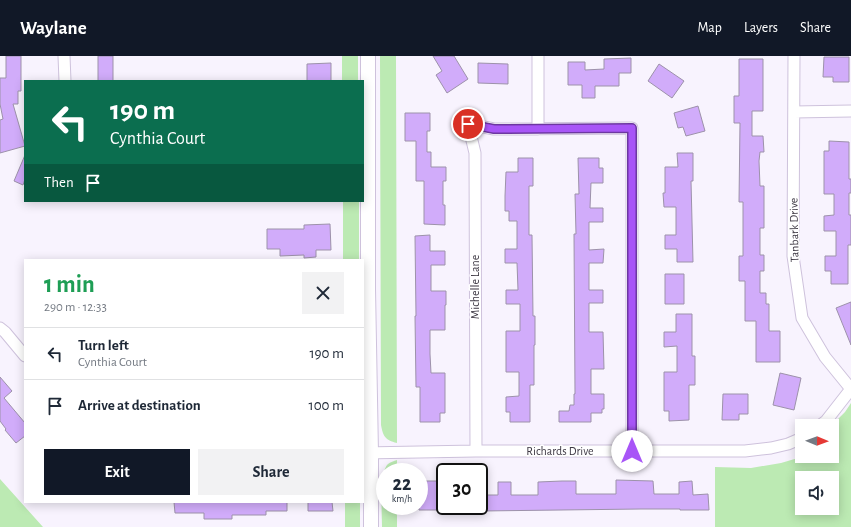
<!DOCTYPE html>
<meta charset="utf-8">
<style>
:root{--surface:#fff;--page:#f2f2f3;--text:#1f2937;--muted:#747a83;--line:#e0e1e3;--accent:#111827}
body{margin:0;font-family:"Alegreya Sans",sans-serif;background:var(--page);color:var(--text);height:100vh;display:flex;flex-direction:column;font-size:15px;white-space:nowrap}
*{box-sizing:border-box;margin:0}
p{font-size:13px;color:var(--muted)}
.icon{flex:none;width:22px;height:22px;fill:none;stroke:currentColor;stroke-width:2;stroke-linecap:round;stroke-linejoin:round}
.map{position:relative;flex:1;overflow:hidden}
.drawer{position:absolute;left:24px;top:203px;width:340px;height:244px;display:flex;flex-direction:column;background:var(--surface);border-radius:0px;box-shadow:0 2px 10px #0003}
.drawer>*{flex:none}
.hud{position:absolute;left:24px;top:24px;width:340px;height:122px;border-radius:0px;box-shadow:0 2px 10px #0003;background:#0b6e4f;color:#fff;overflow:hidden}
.needle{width:26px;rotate:91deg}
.buttons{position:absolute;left:795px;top:363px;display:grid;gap:8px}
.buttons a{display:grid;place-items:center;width:44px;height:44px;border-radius:0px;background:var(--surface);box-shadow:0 2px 10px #0003;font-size:20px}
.speed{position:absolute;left:376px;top:407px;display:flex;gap:8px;font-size:20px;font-weight:700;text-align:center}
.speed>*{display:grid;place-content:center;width:52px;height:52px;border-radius:50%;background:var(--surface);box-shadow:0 2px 10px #0003;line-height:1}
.speed small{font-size:10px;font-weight:400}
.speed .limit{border:2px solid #111;border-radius:6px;background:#fff;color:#111}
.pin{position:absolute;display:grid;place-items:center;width:34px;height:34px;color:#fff;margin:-17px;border:2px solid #fff;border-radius:50%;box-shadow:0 1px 4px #0007}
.me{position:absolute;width:44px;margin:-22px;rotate:0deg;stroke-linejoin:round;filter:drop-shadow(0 0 3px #0008)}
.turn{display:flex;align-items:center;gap:14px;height:84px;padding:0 20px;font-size:18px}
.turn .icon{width:52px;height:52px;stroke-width:2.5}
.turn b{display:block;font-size:28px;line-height:34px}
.then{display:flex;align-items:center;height:38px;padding:0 20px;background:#0003;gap:8px;font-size:15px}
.round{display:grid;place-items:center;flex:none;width:42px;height:42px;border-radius:0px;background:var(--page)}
.headline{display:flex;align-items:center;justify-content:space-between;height:68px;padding:0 20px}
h1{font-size:24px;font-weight:700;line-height:30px;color:#1e9e55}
.button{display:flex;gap:8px;margin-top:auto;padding:8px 20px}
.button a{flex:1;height:46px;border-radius:0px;background:var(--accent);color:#fff;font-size:16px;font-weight:700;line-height:46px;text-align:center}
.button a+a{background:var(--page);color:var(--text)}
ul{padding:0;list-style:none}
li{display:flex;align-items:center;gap:12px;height:52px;padding:0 20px;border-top:1px solid var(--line)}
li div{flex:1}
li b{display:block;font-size:15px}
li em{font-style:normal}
header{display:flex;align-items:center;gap:24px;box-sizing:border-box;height:56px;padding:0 20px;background:var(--accent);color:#fff}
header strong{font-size:19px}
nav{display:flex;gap:22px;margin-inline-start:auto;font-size:14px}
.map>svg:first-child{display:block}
</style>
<header>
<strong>Waylane</strong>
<nav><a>Map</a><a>Layers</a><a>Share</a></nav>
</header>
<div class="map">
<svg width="851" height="471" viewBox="0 0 851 471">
<rect width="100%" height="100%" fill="#f8f3fe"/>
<path fill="#bceab3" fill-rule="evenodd" d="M342 0H358V25H342Z
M380 0H396L397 387C385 384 383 380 381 369Z
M343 145H359V204H343Z
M851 347V471H715V411L751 412 781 407 798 402 802 400H832V370H831L845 356ZM802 422H832V452H802Z
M397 404V416H385V450H397V471H382C382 458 379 416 388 408 390 406 394 405 397 404Z
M0 423 43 471H0Z
M345 446H360V471H345Z"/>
<path fill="#d1acfa" stroke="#9d92aa" d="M6 0H21V35H18V48H13L25 90 0 97V64L3 63 0 48V22H6Z
M98 0H113V25H98Z
M433 0H454L468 23 447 37 436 19 442 15Z
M824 1H849V26H833V21H823Z
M631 2V17H619V30H595V42H582V29H568V6H585V14L604 13V3Z
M739 3H763V55H752V80H763L764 96H760L759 105 760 130H764V172H760V199H764V215H760V237H766V248H769V275H780V306H756V265H745V225H739V200H743V146H739L740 67H734V40H739Z
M331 7V25H307V8Z
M478 7 508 8V28L478 27Z
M659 8 684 25 672 42 648 25Z
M698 50 705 75 686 80 683 71 678 72 674 57Z
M405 57H430V75H427V96H431V111H446V125H443V149H445V169L424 168V125H416V85H405Z
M829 85 849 86V123H851V137H849V159H851V189H848V228H831V215H825V200H836V175H824V160L834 159V138H824V95H829Z
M677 97H693V125H691L693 206H677V193H665V179H676V151H664L663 137H665V111H678Z
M25 99V123L23 129 14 125Z
M518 102H533V130H529V179H532L533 260H535V289H534V329H530V366H510V356H506V341L519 340V316H506V275H520V248H506V234H518L517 207H505V193H517V165H509V155H505V140L506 116H518Z
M578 102H599V112H603V127H591L590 152H603V166H589V194L604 193 603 207H589V234H603V247H589V276H603L604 313H591V338H604V353H602V357H591V366H559V355H569L570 349H574V338H575L574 178H576L575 138H579Z
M330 168 331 194H316V201L304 202V199L280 200V193H267V173H304V169Z
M430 179V195H445V209H431V235H446V249H445V274H430V298L431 317H445V357H440V366H420V331H416L415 260H416L415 180Z
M665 218H684V248H665Z
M851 246V289L836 252Z
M676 258H692V300H695V329H689V364L669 365V355H664V316H677V290L664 291V276H676Z
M780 317 801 322 794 354 773 349Z
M0 321 12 335 4 342 25 367V380L16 387 5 374 6 373 0 365Z
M723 338H748V358H739V364H722Z
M616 424 653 425 654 438H679V426L692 425 693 439 708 438 709 454H680V453H641L482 455V439H498V426H511V439H538V426L562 425H576V438H616Z
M423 425H437V430H445V451H437V454H419V439L423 438Z
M174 446H287V455H266V459H232V463H204V457H175Z
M308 446H332L333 455H308Z"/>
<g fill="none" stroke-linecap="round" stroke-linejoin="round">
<g stroke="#cec2dc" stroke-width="13">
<path id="minor" d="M64 0 65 25
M538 0V73
M794 0 793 200 802 262 825 301 851 333
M794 56 851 55
M0 272 5 276 25 300
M819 370 826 365 851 333
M476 395 475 97 468 68 494 73 632 72V395
M363 397 476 395H745L771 392 788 388 802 382"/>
</g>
<g stroke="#cec2dc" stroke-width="16">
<path id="tertiary" d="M368 0V233L371 397V471"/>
</g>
<use href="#minor" stroke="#fff" stroke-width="11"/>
<use href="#tertiary" stroke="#fff" stroke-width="14"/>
</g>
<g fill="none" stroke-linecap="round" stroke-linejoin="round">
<g stroke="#6d37a1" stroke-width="10">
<path id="route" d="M468 68 494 73 632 72V395"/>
</g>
<use href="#route" stroke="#a855f7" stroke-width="7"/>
</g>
<g text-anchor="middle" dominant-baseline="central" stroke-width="3" stroke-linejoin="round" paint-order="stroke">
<g font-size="12" fill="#3e3944" stroke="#fff">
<text transform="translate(794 174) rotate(-91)">Tanbark Drive</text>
<text transform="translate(475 231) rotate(-90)">Michelle Lane</text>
<text x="560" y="395">Richards Drive</text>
</g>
</g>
</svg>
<div class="buttons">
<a><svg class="needle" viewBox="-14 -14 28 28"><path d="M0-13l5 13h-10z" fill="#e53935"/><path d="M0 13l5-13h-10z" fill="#747a83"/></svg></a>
<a><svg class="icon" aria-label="sound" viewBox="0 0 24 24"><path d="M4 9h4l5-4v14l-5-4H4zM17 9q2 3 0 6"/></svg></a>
</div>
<div class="speed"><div>22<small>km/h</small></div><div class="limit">30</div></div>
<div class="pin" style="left:468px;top:68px;background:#d93025"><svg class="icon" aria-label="arrive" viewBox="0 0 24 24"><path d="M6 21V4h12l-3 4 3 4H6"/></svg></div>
<svg class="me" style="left:632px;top:395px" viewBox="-20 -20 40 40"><circle r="19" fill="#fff"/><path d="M0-13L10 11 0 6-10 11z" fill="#a855f7"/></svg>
<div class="hud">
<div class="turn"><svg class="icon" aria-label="left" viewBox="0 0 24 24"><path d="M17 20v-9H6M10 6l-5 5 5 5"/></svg><div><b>190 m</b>Cynthia Court</div></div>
<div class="then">Then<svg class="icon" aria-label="arrive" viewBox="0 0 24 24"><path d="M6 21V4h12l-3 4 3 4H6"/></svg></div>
</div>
<section class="drawer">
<div class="headline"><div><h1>1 min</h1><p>290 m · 12:33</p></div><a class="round"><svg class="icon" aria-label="close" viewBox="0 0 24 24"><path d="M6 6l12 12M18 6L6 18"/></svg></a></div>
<ul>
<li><svg class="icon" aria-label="left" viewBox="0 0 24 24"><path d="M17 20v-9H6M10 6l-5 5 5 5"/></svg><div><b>Turn left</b><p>Cynthia Court</p></div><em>190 m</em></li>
<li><svg class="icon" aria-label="arrive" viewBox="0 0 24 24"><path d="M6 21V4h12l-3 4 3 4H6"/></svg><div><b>Arrive at destination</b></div><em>100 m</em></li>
</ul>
<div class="button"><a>Exit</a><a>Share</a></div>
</section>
</div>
